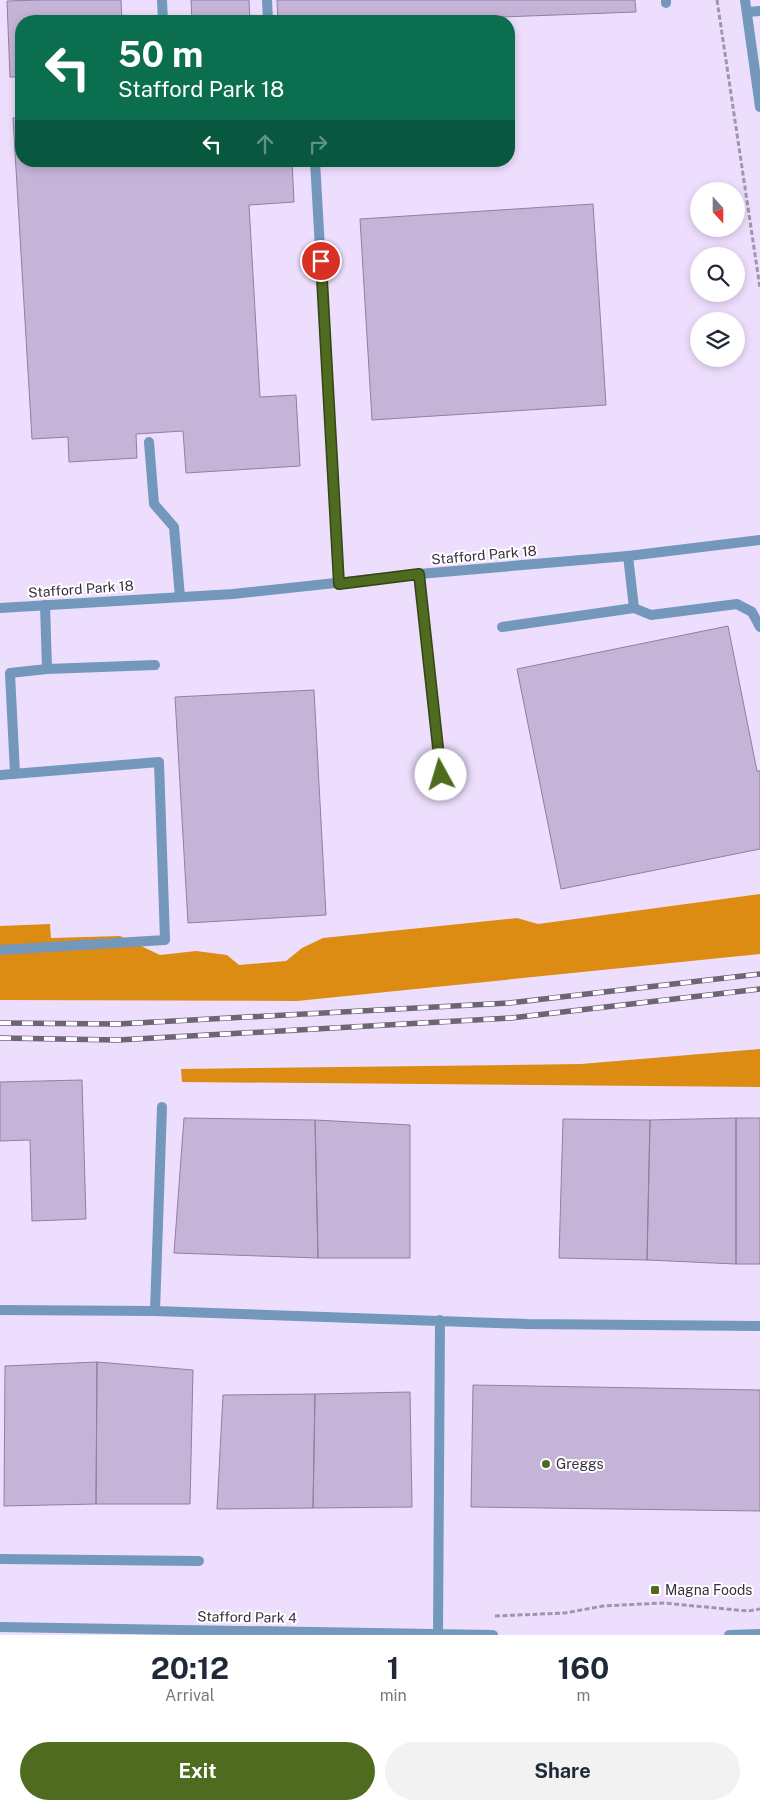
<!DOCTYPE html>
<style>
:root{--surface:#fff;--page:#f2f2f3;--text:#1f2937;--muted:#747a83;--accent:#4e6b1f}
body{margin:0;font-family:"Public Sans",sans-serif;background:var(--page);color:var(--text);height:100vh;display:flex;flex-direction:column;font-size:19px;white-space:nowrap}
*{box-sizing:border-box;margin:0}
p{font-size:16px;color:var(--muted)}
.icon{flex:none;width:28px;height:28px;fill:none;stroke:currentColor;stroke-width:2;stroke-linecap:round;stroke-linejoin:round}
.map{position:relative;height:1635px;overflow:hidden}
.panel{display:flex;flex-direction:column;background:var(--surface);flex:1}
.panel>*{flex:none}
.guide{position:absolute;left:15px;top:15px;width:500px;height:152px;border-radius:20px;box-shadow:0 2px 8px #0003;background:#0b6e4f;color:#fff;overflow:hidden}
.needle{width:32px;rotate:159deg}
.tools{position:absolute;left:690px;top:182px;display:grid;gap:10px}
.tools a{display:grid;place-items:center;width:55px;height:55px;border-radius:50%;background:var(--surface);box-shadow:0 2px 8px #0003;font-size:25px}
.pin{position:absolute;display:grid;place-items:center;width:42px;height:42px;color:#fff;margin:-21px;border:2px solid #fff;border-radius:50%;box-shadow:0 1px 5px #0007}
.me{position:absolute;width:55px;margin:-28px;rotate:354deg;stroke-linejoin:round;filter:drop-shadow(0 0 4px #0008)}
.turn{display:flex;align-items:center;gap:18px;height:105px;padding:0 20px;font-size:22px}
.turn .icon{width:65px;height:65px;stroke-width:2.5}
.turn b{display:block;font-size:35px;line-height:42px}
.lanes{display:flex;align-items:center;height:48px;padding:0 20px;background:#0003;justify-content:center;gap:25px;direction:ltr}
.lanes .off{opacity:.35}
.eta{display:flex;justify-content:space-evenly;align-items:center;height:85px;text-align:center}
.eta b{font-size:30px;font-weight:700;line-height:35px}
.cta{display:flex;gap:10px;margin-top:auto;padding:10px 20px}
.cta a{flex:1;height:58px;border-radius:30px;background:var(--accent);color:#fff;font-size:20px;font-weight:700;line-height:58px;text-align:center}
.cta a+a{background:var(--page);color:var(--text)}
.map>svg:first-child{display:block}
</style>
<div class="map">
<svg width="760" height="1635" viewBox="0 0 760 1635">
<rect width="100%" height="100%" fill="#eddefd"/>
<path fill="#dd8c13" d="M760 894V954L297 1001 0 1000V926L50 924 51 938 120 936 160 955 196 951 227 955 239 965 286 961 302 948 323 938 517 918 538 924Z
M760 1049V1087L182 1082 181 1069 581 1064Z"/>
<path fill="#c6b3d8" stroke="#917fa2" d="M40 0H121L122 21H21V77H10L7 1Z
M191 0H249L250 21H192Z
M277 0H635L636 12 394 21H278Z
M21 117V161H292L294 202 249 205 260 397 296 395 300 466 186 473 183 431 136 434 137 458 69 462 68 437 32 439 13 118Z
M593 204 606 405 372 420 360 219Z
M728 626 757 771H760V849L561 889 517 669Z
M314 690 326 915 188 923 175 697Z
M82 1080 86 1219 32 1221 30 1140 0 1141V1082Z
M184 1118 315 1120 318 1258 174 1253Z
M736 1118H760V1264H736Z
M736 1118V1264L647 1260 650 1120Z
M563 1119 650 1120 647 1260 559 1258Z
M315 1120 410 1125V1258H318Z
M97 1362 193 1370 190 1504H96Z
M97 1362 96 1504 4 1506 5 1366Z
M473 1385 760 1390V1511L471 1507Z
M410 1392 412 1507 313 1508 315 1394Z
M315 1394 313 1508 217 1509 223 1395Z"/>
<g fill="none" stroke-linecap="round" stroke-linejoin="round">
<path stroke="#a195ae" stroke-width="3" stroke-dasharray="5 2.5" stroke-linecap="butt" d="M717 0 760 288
M495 1616 565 1613 603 1606 663 1603 748 1611 760 1609"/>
<path stroke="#7398bc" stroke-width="10" d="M162 0 163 21
M267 0 268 21
M666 0V3
M747 12 760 11
M315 161 339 583
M149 442 154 504 174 527 180 597
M628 556 634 608 651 615 737 604 752 612 760 627
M419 574 441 775
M502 627 634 608
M47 669 155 665
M15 774 10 673 47 669 45 605
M0 775 159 762 165 940 0 950
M155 1311 162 1107
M0 1559 199 1561"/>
<path stroke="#7398bc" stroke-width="10" d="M745 0 760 107
M0 608 233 594 419 574 628 556 760 540
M0 1310 155 1311 527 1324 760 1326
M0 1627 493 1635
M438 1634 440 1320
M729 1635 760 1634"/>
<g stroke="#6e6478" stroke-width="5.5">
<path id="rail" d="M0 1023 118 1024 509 1003 760 974
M0 1038 118 1040 511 1018 760 989"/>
</g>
<use href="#rail" stroke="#fff" stroke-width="4" stroke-dasharray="11" stroke-linecap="butt"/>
</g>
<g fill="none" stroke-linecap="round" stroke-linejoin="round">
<g stroke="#334614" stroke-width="12">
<path id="route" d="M321 261 339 584 419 574 441 775"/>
</g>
<use href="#route" stroke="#4e6b1f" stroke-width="9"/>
</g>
<g fill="#4e6b1f" stroke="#fff" stroke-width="2">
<circle cx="546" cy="1464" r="5"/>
<rect x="650" y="1585" width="10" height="10" rx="2.5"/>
</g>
<g text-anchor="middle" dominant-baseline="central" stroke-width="4" stroke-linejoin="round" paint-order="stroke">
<g font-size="14" fill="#372f3e" stroke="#fff">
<text transform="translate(484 555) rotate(-5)">Stafford Park 18</text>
<text transform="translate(81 589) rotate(-4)">Stafford Park 18</text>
<text transform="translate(247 1617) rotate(1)">Stafford Park 4</text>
</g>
<g font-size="14" fill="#372f3e" stroke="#fff" text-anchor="start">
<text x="556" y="1464">Greggs</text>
<text x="665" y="1590">Magna Foods</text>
</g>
</g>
</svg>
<div class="tools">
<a><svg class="needle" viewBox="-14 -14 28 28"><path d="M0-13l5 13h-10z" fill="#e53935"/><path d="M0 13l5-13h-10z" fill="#747a83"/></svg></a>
<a><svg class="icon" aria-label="search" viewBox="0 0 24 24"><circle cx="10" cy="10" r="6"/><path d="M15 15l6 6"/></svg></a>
<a><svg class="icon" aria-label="layers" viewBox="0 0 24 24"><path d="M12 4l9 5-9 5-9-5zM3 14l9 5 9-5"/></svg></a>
</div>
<div class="pin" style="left:321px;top:261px;background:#d93025"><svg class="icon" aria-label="arrive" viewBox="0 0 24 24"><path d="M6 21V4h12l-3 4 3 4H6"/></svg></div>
<svg class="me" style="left:441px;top:775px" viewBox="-20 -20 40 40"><circle r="19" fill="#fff"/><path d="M0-13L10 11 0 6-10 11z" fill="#4e6b1f"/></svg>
<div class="guide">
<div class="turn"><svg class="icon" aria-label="left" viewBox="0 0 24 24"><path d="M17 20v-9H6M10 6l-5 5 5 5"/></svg><div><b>50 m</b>Stafford Park 18</div></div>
<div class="lanes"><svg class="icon" aria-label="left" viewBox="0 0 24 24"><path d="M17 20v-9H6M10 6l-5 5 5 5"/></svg><svg class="icon off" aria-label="ahead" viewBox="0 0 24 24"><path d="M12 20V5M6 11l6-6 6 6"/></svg><svg class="icon off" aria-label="right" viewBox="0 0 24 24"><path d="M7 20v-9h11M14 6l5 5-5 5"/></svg></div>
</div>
</div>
<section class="panel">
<div class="eta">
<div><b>20:12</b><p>Arrival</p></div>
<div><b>1</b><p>min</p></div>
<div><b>160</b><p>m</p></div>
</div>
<div class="cta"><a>Exit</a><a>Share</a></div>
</section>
